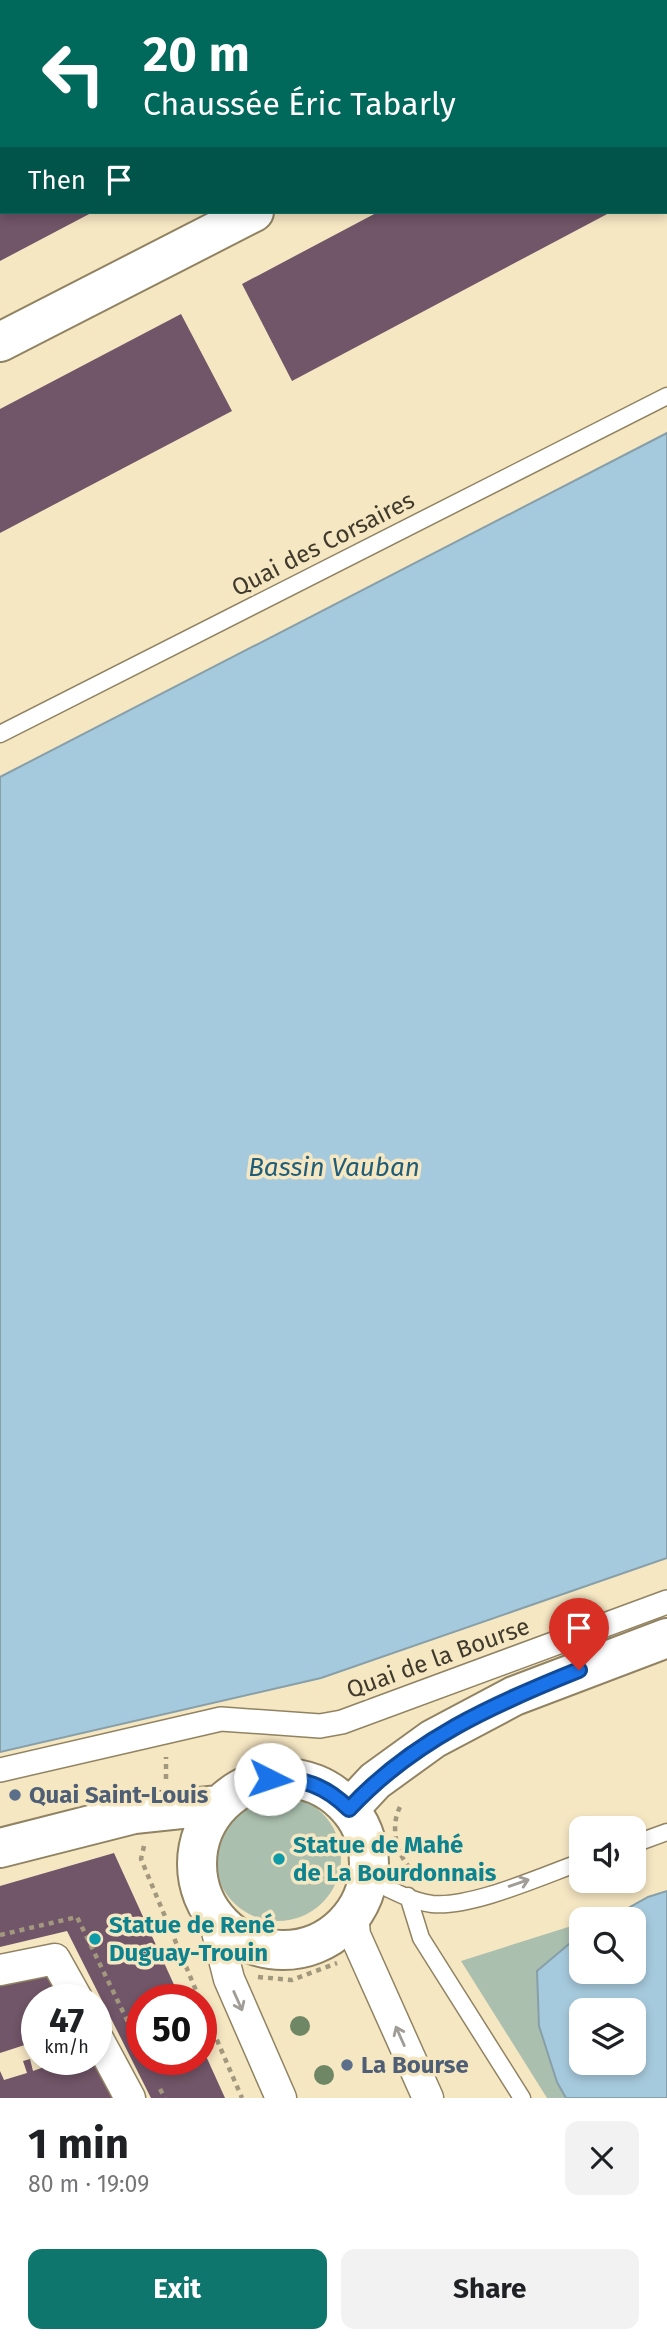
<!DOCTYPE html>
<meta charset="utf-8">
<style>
:root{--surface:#fff;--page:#f2f2f2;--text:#202124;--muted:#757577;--accent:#0f766e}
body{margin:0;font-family:"Fira Sans",sans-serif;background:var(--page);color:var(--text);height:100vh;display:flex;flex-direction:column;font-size:26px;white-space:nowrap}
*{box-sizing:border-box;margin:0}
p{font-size:23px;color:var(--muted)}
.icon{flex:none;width:38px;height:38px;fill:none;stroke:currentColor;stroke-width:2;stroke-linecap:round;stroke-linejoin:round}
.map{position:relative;height:2098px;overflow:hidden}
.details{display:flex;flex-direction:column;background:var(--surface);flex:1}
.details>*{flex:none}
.guide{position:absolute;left:0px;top:0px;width:668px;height:214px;box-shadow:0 4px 10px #0003;background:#00695c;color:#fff;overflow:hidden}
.buttons{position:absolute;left:569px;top:1816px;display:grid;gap:14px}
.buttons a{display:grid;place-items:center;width:77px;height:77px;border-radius:14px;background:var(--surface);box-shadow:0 4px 10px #0003;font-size:35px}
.speed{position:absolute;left:21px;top:1984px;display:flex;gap:14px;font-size:35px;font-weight:700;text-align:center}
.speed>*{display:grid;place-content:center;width:91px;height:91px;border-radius:50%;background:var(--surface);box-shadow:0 4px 10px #0003;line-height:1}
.speed small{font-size:18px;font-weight:400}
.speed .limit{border:10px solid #d22;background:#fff;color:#111}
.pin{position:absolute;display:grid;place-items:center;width:60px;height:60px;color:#fff;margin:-72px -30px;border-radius:50% 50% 50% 0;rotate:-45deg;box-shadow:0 0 7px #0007}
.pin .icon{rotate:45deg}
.me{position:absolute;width:77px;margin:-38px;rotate:94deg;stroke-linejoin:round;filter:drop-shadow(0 0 5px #0008)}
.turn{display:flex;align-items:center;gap:24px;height:147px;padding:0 28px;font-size:32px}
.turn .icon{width:91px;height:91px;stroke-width:2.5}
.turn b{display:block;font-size:49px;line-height:60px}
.then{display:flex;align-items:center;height:66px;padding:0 28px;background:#0003;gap:14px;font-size:26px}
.round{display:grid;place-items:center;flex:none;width:74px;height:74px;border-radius:14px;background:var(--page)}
.overview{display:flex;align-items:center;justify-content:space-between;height:119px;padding:0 28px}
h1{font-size:42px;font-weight:700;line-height:52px}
.action{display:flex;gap:14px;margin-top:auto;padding:14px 28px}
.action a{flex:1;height:80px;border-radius:14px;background:var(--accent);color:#fff;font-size:28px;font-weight:700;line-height:80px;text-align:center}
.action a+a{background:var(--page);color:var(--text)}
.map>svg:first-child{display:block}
</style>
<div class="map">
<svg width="667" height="2098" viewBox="0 0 667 2098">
<rect width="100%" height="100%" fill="#f6e7c3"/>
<path fill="#aabfae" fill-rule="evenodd" d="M215 1858a63 63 0 1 1 126 0a63 63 0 1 1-126 0Z
M667 1896 645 2098H547L461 1961 581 1923V1972H634V1920H592ZM581 2011H634V2063H581Z"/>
<path fill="#a6cadd" stroke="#879fa8" stroke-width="2" fill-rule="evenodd" d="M667 433V1558L321 1678 0 1752V777Z
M667 1891V2098H566L557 2082 539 2026 537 1971 581 1934V1972H634V1920H607L648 1897ZM581 2011H634V2063H581Z"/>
<path fill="#715568" d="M0 212H93L0 261Z
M378 212H611L292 381 242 284Z
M181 314 232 411 0 533V409Z
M114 1853 181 2000H142V2060H201V2045L225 2098H151L67 1931 0 1947V1886Z
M49 1973 63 2000H37V2041L0 2053V1985Z
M30 2059 33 2071 44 2067 40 2060H93L112 2098H0V2071L4 2080 27 2073 23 2061Z"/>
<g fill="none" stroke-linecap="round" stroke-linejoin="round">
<g stroke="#918362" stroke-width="19">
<path id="service" d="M646 0 648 2
M0 734 667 396
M634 1844 667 1832
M367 1878C387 1888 410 1901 432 1904 471 1908 542 1876 581 1862
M408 1896 421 1938 522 2098"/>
</g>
<g stroke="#918362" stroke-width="26">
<path id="pedestrian" d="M0 1770 221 1719 320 1726 342 1722 667 1602"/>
</g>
<g stroke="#918362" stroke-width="33">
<path id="minor" d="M212 1912 229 1979 281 2098
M353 1913 355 1935 428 2098
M0 1970 55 1959 78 2000
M96 2035 130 2098"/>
</g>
<g stroke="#918362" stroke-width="42">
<path id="tertiary" d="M579 2 582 0
M0 342 254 212"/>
</g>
<g stroke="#918362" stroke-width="42">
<path id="secondary" d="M197 1864a86 86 0 1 1 172 0a86 86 0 1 1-172 0Z
M349 1809 375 1781 433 1739 514 1696 667 1638
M0 1848 134 1814 219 1805"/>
</g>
<path stroke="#a2987e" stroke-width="4.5" stroke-dasharray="5 5" stroke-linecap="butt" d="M166 1779V1757
M400 1807C390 1826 396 1854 411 1869L409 1873
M144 1846 141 1859 200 2000
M0 1935 77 1917 142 2051
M258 1977 292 1980 337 1963
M201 2003 242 2098
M160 2089 165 2098"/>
<use href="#service" stroke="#fff" stroke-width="16"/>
<use href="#pedestrian" stroke="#fff" stroke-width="23"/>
<use href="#minor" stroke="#fff" stroke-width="30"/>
<use href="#tertiary" stroke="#fff" stroke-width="38"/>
<use href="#secondary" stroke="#fff" stroke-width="38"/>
</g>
<g fill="#708765">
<circle cx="300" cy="2026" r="10"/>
<circle cx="324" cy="2075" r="10"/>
</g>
<defs><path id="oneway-shaft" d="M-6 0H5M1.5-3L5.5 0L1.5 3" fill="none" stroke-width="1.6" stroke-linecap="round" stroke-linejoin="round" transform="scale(1.75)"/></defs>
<g stroke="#a09c96">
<use href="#oneway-shaft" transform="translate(519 1883) rotate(-19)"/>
<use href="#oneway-shaft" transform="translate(238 2001) rotate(66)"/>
<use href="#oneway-shaft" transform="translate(400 2036) rotate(-114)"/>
</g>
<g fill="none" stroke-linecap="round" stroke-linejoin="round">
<g stroke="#114b97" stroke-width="18">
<path id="route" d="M270 1779C302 1777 326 1786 349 1809 413 1740 494 1704 579 1670"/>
</g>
<use href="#route" stroke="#1a73e8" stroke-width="12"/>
</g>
<g fill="#5c6f8a" stroke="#f6e7c3" stroke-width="2.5">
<circle cx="15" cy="1795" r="7"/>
<circle cx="347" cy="2065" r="7"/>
</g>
<g fill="#0f9aa8" stroke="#f6e7c3" stroke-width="2.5">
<circle cx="279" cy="1859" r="7"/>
<circle cx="95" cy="1939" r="7"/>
</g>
<g text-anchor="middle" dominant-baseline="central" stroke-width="7" stroke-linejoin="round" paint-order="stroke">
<g font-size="24" fill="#403a2c" stroke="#f6e7c3">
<text transform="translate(323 544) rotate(-27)">Quai des Corsaires</text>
<text transform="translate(438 1658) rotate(-20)">Quai de la Bourse</text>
</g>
<g font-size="24" font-weight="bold" fill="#4e5e75" stroke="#f6e7c3" text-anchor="start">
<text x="29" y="1795">Quai Saint-Louis</text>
<text x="361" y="2065">La Bourse</text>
</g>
<g font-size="24" font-weight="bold" fill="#0d838f" stroke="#f6e7c3" text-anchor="start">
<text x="293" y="1845">Statue de Mahé<tspan x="293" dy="28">de La Bourdonnais</tspan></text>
<text x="109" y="1925">Statue de René<tspan x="109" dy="28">Duguay-Trouin</tspan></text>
</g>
<g font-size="26" font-style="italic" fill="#205d79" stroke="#f6e7c3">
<text x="334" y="1167">Bassin Vauban</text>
</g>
</g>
</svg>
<div class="buttons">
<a><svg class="icon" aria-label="sound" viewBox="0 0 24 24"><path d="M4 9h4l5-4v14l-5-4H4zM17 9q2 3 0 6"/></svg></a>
<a><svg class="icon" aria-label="search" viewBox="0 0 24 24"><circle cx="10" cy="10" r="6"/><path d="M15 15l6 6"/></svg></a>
<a><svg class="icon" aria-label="layers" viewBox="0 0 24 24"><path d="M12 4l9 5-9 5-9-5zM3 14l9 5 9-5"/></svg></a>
</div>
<div class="speed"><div>47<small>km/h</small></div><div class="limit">50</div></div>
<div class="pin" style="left:579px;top:1670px;background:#d93025"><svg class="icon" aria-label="arrive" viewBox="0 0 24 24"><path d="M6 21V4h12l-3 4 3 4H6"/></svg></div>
<svg class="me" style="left:270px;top:1779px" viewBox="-20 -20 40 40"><circle r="19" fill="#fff"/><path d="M0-13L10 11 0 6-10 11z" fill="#1a73e8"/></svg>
<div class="guide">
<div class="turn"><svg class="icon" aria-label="left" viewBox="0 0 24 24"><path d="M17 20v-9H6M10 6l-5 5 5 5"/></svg><div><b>20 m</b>Chaussée Éric Tabarly</div></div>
<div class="then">Then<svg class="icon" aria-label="arrive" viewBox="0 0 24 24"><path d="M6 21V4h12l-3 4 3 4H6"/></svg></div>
</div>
</div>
<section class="details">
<div class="overview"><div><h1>1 min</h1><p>80 m · 19:09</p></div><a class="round"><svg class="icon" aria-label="close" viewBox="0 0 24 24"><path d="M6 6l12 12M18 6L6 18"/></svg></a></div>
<div class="action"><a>Exit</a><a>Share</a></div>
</section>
